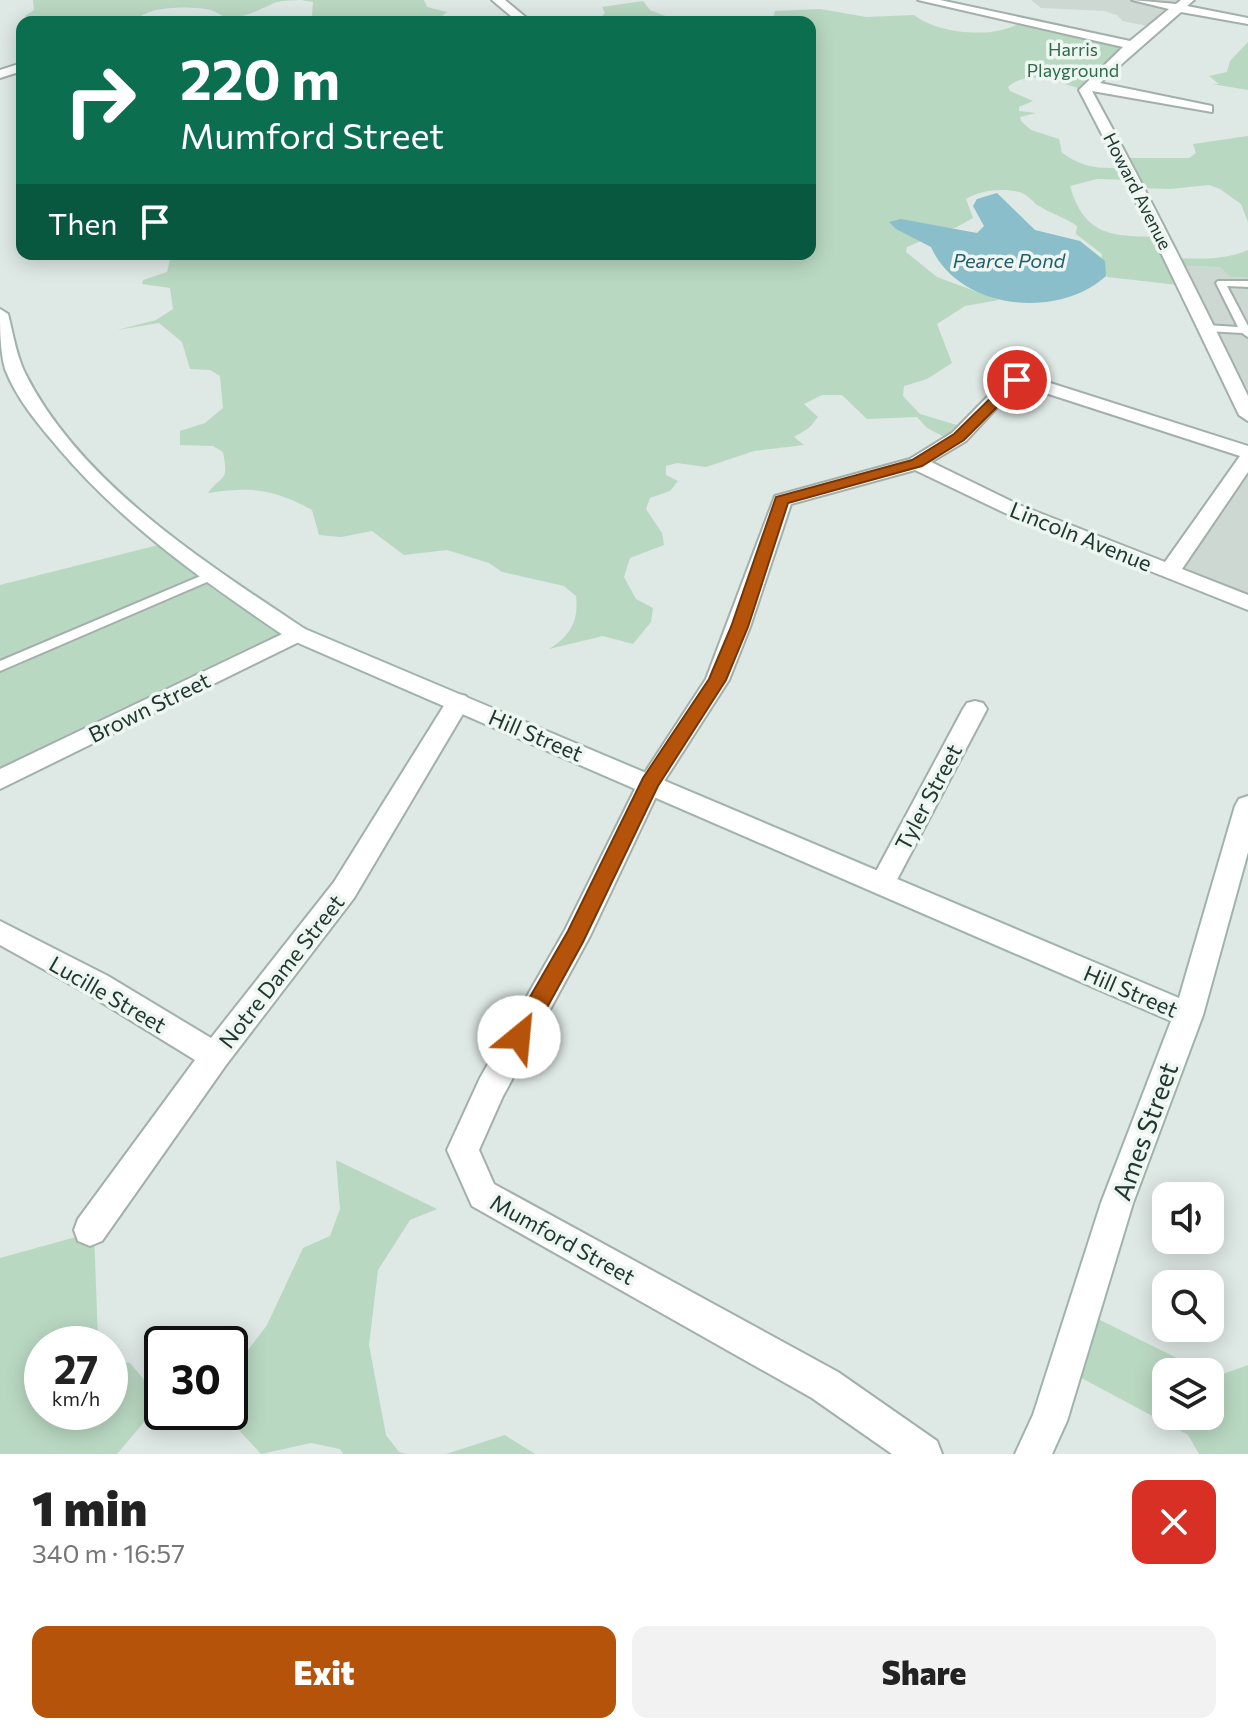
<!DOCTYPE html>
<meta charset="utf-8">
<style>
:root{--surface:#fff;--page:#f2f2f2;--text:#222;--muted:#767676;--accent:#b45309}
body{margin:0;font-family:Commissioner,sans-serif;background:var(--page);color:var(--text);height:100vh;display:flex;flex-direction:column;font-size:30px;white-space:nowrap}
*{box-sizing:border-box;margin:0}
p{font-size:26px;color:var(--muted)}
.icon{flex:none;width:44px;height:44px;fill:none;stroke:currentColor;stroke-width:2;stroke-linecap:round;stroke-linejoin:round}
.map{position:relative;height:1454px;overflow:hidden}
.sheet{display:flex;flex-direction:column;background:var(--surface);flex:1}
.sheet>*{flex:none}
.hud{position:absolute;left:16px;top:16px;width:800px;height:244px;border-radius:16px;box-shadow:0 4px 20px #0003;background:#0b6e4f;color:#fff;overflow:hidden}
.controls{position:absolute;left:1152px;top:1182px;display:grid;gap:16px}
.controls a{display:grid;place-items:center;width:72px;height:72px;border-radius:16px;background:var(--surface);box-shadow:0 4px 20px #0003;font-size:40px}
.speed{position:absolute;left:24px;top:1326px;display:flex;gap:16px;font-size:40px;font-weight:700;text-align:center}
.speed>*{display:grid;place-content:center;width:104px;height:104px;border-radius:50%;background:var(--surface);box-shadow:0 4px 20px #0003;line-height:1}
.speed small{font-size:20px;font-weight:400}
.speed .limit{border:4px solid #111;border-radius:12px;background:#fff;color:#111}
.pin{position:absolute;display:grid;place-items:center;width:68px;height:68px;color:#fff;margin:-34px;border:4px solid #fff;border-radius:50%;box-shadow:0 2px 8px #0007}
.me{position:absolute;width:88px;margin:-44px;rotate:28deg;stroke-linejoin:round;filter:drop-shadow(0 0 6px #0008)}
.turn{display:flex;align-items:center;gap:28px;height:168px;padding:0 32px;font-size:36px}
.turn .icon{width:104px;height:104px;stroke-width:2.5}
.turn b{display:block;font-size:56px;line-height:68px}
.then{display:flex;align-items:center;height:76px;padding:0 32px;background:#0003;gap:16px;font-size:30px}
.round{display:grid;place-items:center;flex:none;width:84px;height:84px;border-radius:16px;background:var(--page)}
.overview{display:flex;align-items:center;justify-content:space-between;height:136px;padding:0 32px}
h1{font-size:48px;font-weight:800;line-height:60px}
.action{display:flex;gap:16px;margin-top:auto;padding:16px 32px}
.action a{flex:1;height:92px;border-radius:16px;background:var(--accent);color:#fff;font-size:32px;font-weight:800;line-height:92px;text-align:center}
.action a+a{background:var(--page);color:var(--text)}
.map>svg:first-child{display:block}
</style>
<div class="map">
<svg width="1248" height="1454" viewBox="0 0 1248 1454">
<rect width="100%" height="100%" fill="#dee8e4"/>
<path fill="#cdd8d3" d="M1031 0H1189L1152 27 1123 21 1117 15 1104 11 1041 8Z
M1182 266 1220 267 1230 277 1248 278V410Z
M1248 460V602L1173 571Z"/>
<path fill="#b9d8c2" d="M33 0H299C291 1 281 0 274 3 261 9 243 19 227 17 223 17 217 12 211 10 194 6 143 5 136 22H29L25 16 34 10Z
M301 0H424L427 7 447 12 434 22H308L318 19 312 16 313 2Z
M643 1 650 10 681 22H573L602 16 605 13 602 7Z
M820 9 866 17 914 15C938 34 997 40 1022 21L1132 45 1085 90C1059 83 1029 68 1008 87L1010 91 1033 101 1019 107V111L1036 113 1020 117 1021 121 1031 130 1059 139 1062 153C1086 169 1097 168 1126 168L1125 158H1189L1196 153 1193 144 1248 136V222L1241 204 1220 189 1209 185 1170 189 1139 188 1131 180 1097 179 1070 186C1085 238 1114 236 1162 237L1176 258C1201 259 1225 260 1248 250V278L1230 277 1220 267 1182 266 1187 286 1107 277 1101 264 1102 254 1076 234 1077 226C1064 217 1050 213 1037 205 1033 201 1027 195 1022 193 1006 187 979 190 966 199L973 218 955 228 924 231 921 241 907 247 906 252 937 277 999 300 965 306 937 324 952 363 927 379 904 386 903 396 920 414 967 428 954 442 927 428 917 417 867 419 842 395H822L804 404 818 417 809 428 794 437 804 445 754 451 706 467 677 463 666 466V475L678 481 670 491 650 498 646 509 662 533 664 545 630 558 624 577 636 599 653 608 651 622 633 644 603 636 549 649C570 636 579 621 576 596L564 586 502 572 489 563 447 550 404 555 372 531 341 537 319 535 312 510C272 488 252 487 208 493 223 473 229 483 223 452L213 446 180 445V431L205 423 223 408 220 376 210 370 190 369 182 342 159 323 117 330 156 320 173 309 170 288 142 284 143 280 167 272 170 259 165 255 143 254H810V22H772L775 11Z
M1248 42V90L1212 84H1219L1209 76 1227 72 1230 61Z
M170 542 297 634 0 780V585Z
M336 1160 437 1209 410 1220 378 1270 369 1345 386 1435 399 1452 407 1454H343L340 1449 311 1443 261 1454 222 1412H230V1374L267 1325 303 1248 330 1236 340 1209Z
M94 1232 98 1340 102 1344H42V1412H110V1353L117 1361 130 1363 162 1401 117 1454H0V1258Z
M1088 1314 1205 1372H1166V1416H1210V1373L1220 1375 1248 1365V1454H1199L1188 1435 1074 1374Z
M505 1435 535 1454H446Z"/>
<path fill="#8abeca" d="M997 193 1035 230 1080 241 1105 261 1106 276C1058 320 959 310 931 247L896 229 889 222 901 219 977 233 984 226 973 206 977 199Z"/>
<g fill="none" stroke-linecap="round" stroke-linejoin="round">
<g stroke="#a2afab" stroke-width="4">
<path id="lane" d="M1218 281H1248V287L1227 286 1248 326V337L1242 333 1206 331 1201 328 1206 325 1238 327 1216 283Z
M210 572 214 573 216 576 214 579 0 671V661Z"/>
</g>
<g stroke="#a2afab" stroke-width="4">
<path id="street" d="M492 0H505L529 20 518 22Z
M918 0H940L1130 41 1169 9 1132 0 1176 4 1181 0H1194L1187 6 1248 18V24L1181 12 1100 83 1212 106V112L1092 91C1147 191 1198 293 1248 396V421L1239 415C1187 306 1135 197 1079 90L1123 47Z
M22 63V71L0 78V70Z
M1022 374 1248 446V472L1182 569 1248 595V610L1005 513 915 470 791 504 750 627 729 680 661 786 590 936 503 1096 479 1150 494 1184 838 1372 937 1441 942 1454H892L812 1398 472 1206 447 1150 480 1078 565 930 638 783 706 679 775 496 910 459 952 433 995 389ZM1024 386 1240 456 1165 562 1019 505 931 462 966 441 1007 397Z
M297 627 305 629 308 634 305 639 0 789V769Z
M458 694 466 696 470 702 354 898 226 1065 102 1241 90 1246 78 1241 74 1230 78 1219 195 1060 88 994 0 945V921L108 976 211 1038 334 882 450 696Z
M975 701 983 703 987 709 891 891 882 895 873 891 869 884 873 877 963 709 967 703Z"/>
</g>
<g stroke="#9fb3ac" stroke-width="4">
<path id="secondary" d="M0 309 8 314C13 333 16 355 25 373 80 483 204 562 305 629L1179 998 1235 806 1239 799 1248 796V852L1203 1015 1133 1203 1067 1421 1052 1454H1015L1033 1415 1101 1203 1171 1021 289 639C206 583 125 526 60 450 39 425 17 400 5 369 0 350 0 329 0 309Z"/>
</g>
<use href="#lane" fill="#fff" fill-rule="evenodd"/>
<use href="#street" fill="#fff" fill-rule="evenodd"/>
<use href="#secondary" fill="#fff" fill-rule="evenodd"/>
</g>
<path fill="#b45309" stroke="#753606" stroke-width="2" d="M1012 377 1024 380 964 440 922 466 788 503 748 627 726 680 658 786 583 942 527 1044 519 1047 511 1044 507 1037 511 1030 568 931 643 778 709 679 731 627 776 497 912 460 954 434Z"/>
<g text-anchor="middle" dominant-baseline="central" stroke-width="7" stroke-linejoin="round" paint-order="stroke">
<g font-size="18" fill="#2f6a48" stroke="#eef6f2">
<text x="1073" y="49">Harris<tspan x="1073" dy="21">Playground</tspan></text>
</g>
<g font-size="18" fill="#213732" stroke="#eef6f2">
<text transform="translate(1138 191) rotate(63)">Howard Avenue</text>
</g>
<g font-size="20" font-style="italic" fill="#215e6d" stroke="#eef6f2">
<text x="1009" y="260">Pearce Pond</text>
</g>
<g font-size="22" fill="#213732" stroke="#eef6f2">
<text transform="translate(1081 536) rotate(22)">Lincoln Avenue</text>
<text transform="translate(149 707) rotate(-26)">Brown Street</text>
<text transform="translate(536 735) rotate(23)">Hill Street</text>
<text transform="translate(928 797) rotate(-62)">Tyler Street</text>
<text transform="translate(281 971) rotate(-52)">Notre Dame Street</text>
<text transform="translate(1131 991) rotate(23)">Hill Street</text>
<text transform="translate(108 994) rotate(30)">Lucille Street</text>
<text transform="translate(563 1239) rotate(29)">Mumford Street</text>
</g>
<g font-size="26" fill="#213732" stroke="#eef6f2">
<text transform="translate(1144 1131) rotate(-70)">Ames Street</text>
</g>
</g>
</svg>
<div class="controls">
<a><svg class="icon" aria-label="sound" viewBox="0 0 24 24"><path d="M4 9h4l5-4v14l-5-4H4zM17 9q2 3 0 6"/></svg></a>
<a><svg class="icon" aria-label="search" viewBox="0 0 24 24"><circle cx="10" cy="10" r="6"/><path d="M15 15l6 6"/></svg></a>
<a><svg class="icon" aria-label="layers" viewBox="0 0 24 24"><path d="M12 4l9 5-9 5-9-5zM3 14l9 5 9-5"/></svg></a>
</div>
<div class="speed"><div>27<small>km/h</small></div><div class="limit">30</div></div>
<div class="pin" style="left:1017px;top:380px;background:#d93025"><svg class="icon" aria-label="arrive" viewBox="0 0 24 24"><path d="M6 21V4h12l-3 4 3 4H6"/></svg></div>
<svg class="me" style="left:519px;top:1037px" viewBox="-20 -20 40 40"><circle r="19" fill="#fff"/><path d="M0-13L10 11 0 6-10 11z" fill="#b45309"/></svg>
<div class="hud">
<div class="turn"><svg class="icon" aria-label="right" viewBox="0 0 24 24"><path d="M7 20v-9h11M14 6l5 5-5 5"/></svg><div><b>220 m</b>Mumford Street</div></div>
<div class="then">Then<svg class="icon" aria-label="arrive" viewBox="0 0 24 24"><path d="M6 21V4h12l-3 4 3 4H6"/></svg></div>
</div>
</div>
<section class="sheet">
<div class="overview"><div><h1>1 min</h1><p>340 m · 16:57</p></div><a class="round" style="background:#d93025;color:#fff"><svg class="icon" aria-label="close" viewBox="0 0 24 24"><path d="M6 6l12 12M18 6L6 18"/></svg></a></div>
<div class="action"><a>Exit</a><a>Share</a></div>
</section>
